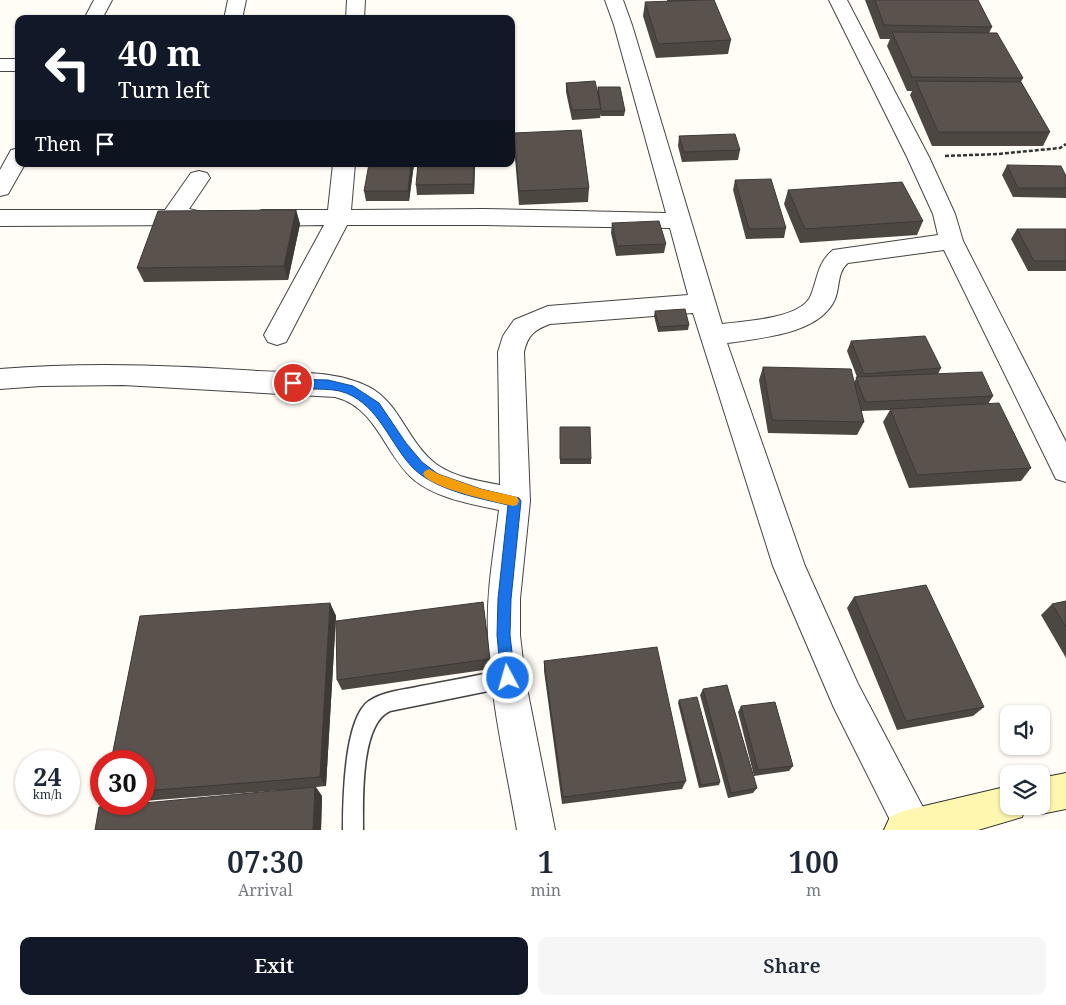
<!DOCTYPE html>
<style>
:root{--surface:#fff;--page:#f6f6f7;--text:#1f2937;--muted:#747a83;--accent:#111827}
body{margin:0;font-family:"Noto Serif",serif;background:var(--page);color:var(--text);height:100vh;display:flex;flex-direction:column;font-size:19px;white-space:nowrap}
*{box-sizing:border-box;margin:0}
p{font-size:16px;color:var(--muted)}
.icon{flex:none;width:28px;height:28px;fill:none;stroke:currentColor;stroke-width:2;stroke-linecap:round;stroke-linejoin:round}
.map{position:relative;height:830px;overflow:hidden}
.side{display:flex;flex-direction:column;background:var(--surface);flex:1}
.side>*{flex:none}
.banner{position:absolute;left:15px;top:15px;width:500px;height:152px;border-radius:10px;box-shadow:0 1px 4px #0004;background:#111827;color:#fff;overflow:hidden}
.tools{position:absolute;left:1000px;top:705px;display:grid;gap:10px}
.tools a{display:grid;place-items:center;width:50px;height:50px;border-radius:10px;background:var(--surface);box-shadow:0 1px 4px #0004;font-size:25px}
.speed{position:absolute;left:15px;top:750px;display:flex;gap:10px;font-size:25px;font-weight:700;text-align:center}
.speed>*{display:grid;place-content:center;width:65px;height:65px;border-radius:50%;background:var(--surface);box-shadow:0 1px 4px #0004;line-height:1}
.speed small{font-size:12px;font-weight:400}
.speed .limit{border:8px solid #d22;background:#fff;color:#111}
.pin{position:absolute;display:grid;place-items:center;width:42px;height:42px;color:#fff;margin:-21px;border:2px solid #fff;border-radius:50%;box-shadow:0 1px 5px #0007}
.me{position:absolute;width:55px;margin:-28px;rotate:354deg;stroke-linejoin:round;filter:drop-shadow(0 0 4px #0008)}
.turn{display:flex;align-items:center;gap:18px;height:105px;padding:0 20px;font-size:22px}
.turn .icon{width:65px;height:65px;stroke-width:2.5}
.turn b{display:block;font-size:35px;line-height:42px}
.then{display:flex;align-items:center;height:48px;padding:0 20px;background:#0003;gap:10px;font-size:19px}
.eta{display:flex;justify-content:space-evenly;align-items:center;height:85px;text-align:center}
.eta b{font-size:30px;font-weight:600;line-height:35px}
.action{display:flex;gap:10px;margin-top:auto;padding:10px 20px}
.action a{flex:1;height:58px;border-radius:10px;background:var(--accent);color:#fff;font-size:20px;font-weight:600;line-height:58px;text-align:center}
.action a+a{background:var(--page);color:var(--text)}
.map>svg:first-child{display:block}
</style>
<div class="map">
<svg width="1066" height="830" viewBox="0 0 1066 830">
<rect width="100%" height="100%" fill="#fffdf5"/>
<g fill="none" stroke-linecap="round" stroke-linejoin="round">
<g stroke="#444" stroke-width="3">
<path id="lane" d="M508 669 514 672 517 678 514 684 508 687 390 711C360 724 363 801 363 830H343C343 802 344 718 369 701 384 691 404 690 421 686 450 681 479 675 508 669Z"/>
</g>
<g stroke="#444" stroke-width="2">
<path id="street" d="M94 0H112L102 19H84Z
M228 0H246L242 19H224Z
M347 0H365L364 19H346Z
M605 0H623L632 25 722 324C744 321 802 319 811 295 818 278 817 263 833 250L938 235 933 214 907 157 829 0H847L929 157 955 214 963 241 1066 442V482L1056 479 944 250 848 263C837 272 840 287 835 299 820 334 761 338 727 343L805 566 858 684 926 813 932 826 930 830H895L834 708 773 566 693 313 550 324C534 330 528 335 524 352L530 501 520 599V635L525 678 555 830H517C506 766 490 700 488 635 486 593 494 551 499 510 471 504 435 498 413 479 384 453 376 407 335 397L123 385 41 386 0 389V369C86 362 171 365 258 371 295 373 335 370 369 387 400 403 408 443 436 464 454 477 478 481 500 485L498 352 503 336 514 320 548 306 688 295 670 228 484 225H347L286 342 277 345 268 342 264 335 324 225 262 226 254 223 251 218 254 213 262 210H328L333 164H355L351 210 484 209 666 213 614 25Z
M0 59H19V71H0Z
M19 148V164H25L8 194 0 196V170L11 150Z
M199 171 207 173 210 178 189 209 202 212 205 217 202 222 194 225 0 226V210H165L191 173Z"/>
</g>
<g stroke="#333" stroke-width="2">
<path id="secondary" d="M1066 773V809L1041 814 1028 809 1027 806H1041V778Z
M1009 786V806H1026L1022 817 978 830H884L890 817 903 811Z"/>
</g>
<path stroke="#333" stroke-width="2.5" stroke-dasharray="4 2" stroke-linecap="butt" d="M945 156 998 154 1060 148 1066 144"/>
<use href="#lane" fill="#fff" fill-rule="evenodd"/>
<use href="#street" fill="#fff" fill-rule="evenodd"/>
<use href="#secondary" fill="#fff6b0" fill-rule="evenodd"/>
</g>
<path fill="#4d4742" d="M667 0H714L731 40 728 54 656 58 643 16 645 2H667Z
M865 0H978L992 27 989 33 1023 78 1021 82 1050 132 1043 146H932L910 95 912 91H907L887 46 890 39H880Z
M566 83 597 93 598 87 625 111 624 116H601V114L600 118 572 120 566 92Z
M514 133 589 188 588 202 519 205 514 147Z
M679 136 740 150 738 160 682 162 678 146Z
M414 164 409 201H366L364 191Z
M475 164 474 194 417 195 416 185Z
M1007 165 1066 176V198L1013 197 1002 175Z
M735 180 786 228 784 238 746 239 733 190Z
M788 190 923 221 917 235 800 243 784 204Z
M296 210 300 224 288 280 144 282 137 268Z
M612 223 666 244 664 253 616 256 611 233Z
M1017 229H1066V271H1028L1011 239Z
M655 311 689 325 688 330 658 332 654 316Z
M851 341 941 368 938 374 993 396 988 404 1031 468 1021 481 909 488 883 422 890 410 861 411 864 422 857 435 768 433 759 380 763 367 854 382 857 377 847 351Z
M560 427 591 459V464H560Z
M854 597 984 707 973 716 897 730 847 608Z
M1066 601V658L1041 615 1052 604Z
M483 602 491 669 342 690 337 680Z
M330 603 336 616 326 786 316 787 322 796 321 830H95L282 790 144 801V761Z
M544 661 686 781 682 789 562 804 544 671Z
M703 689 757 788 753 793 728 798 700 695Z
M679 700 720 782 719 785 699 788 678 703Z
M741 706 793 766 789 771 754 776 738 712Z"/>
<path fill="#3f3936" d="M411 164H414L409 201 408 191Z
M474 164H475L474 194 473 184Z
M296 210 300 224 288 280 284 266Z
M330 603 336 616 326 786 320 777Z
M315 787 322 796 321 830H313Z"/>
<path fill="#5a524d" stroke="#3f3936" d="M703 0H714L731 40 658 44 645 2Z
M875 0H978L992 27 884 25Z
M892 32 997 33 1023 78 912 77Z
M595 81 601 109 572 110 566 83Z
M916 81 1021 82 1050 132H938Z
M598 87H620L625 111H601Z
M581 130 589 188 519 191 514 133Z
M735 134 740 150 684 152 679 136Z
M369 164H411L408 191H364Z
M418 164H474L473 184 416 185Z
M1007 165 1061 166 1066 176V188H1018Z
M771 179 786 228 749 229 735 180Z
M902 182 923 221 805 229 788 190Z
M296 210 284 266 137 268 158 211Z
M659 221 666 244 617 246 612 223Z
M1017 229H1066V261H1034Z
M685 309 689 325 659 327 655 311Z
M925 336 941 368 864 374 851 341Z
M763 367 851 369 864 422 772 420Z
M982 372 993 396 865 402 856 377Z
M999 403 1031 468 917 475 890 409Z
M560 427H590L591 459H560Z
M926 585 984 707 906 721 854 597Z
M1066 601V627L1052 604Z
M483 602 490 659 337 680 336 621Z
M330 603 320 777 144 791V761H111L140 616Z
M657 647 686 781 563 797 544 661Z
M727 685 757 788 731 793 703 689Z
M697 697 720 782 701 785 679 700Z
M775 702 793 766 758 770 741 706Z
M315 787 313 830H95L99 807 133 804H144V803Z"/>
<path fill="#1a73e8" stroke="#114b97" d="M293 379 328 380 353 386 379 403 406 443 422 462 438 474 481 489 519 498 521 501 511 599 510 635 515 678 513 683 508 685 503 683 501 678 497 635 498 599 508 505C478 498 435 490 413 468 390 444 379 406 346 393 328 386 307 392 289 386L287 383Z"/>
<path fill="#f59e0b" d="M429 469 438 474 481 489 513 496 517 497 519 501 517 505 513 506C496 502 430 488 423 474L425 471Z"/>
</svg>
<div class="tools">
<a><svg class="icon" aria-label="sound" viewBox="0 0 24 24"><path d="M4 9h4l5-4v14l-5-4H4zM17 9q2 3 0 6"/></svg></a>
<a><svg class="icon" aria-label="layers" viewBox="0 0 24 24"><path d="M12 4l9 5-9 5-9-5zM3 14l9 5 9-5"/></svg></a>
</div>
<div class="speed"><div>24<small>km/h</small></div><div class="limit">30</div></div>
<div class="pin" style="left:293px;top:383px;background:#d93025"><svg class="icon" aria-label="arrive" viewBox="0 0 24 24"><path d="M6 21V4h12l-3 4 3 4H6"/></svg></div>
<svg class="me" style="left:508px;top:678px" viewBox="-20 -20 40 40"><circle r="17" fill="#1a73e8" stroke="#fff" stroke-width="3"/><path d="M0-11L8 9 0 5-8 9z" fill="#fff"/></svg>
<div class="banner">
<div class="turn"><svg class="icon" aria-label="left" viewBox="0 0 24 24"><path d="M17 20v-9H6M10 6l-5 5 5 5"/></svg><div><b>40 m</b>Turn left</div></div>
<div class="then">Then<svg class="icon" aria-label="arrive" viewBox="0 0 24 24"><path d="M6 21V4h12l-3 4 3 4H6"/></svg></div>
</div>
</div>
<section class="side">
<div class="eta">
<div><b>07:30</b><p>Arrival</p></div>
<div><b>1</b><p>min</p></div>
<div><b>100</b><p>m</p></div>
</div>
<div class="action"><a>Exit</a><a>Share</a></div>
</section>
